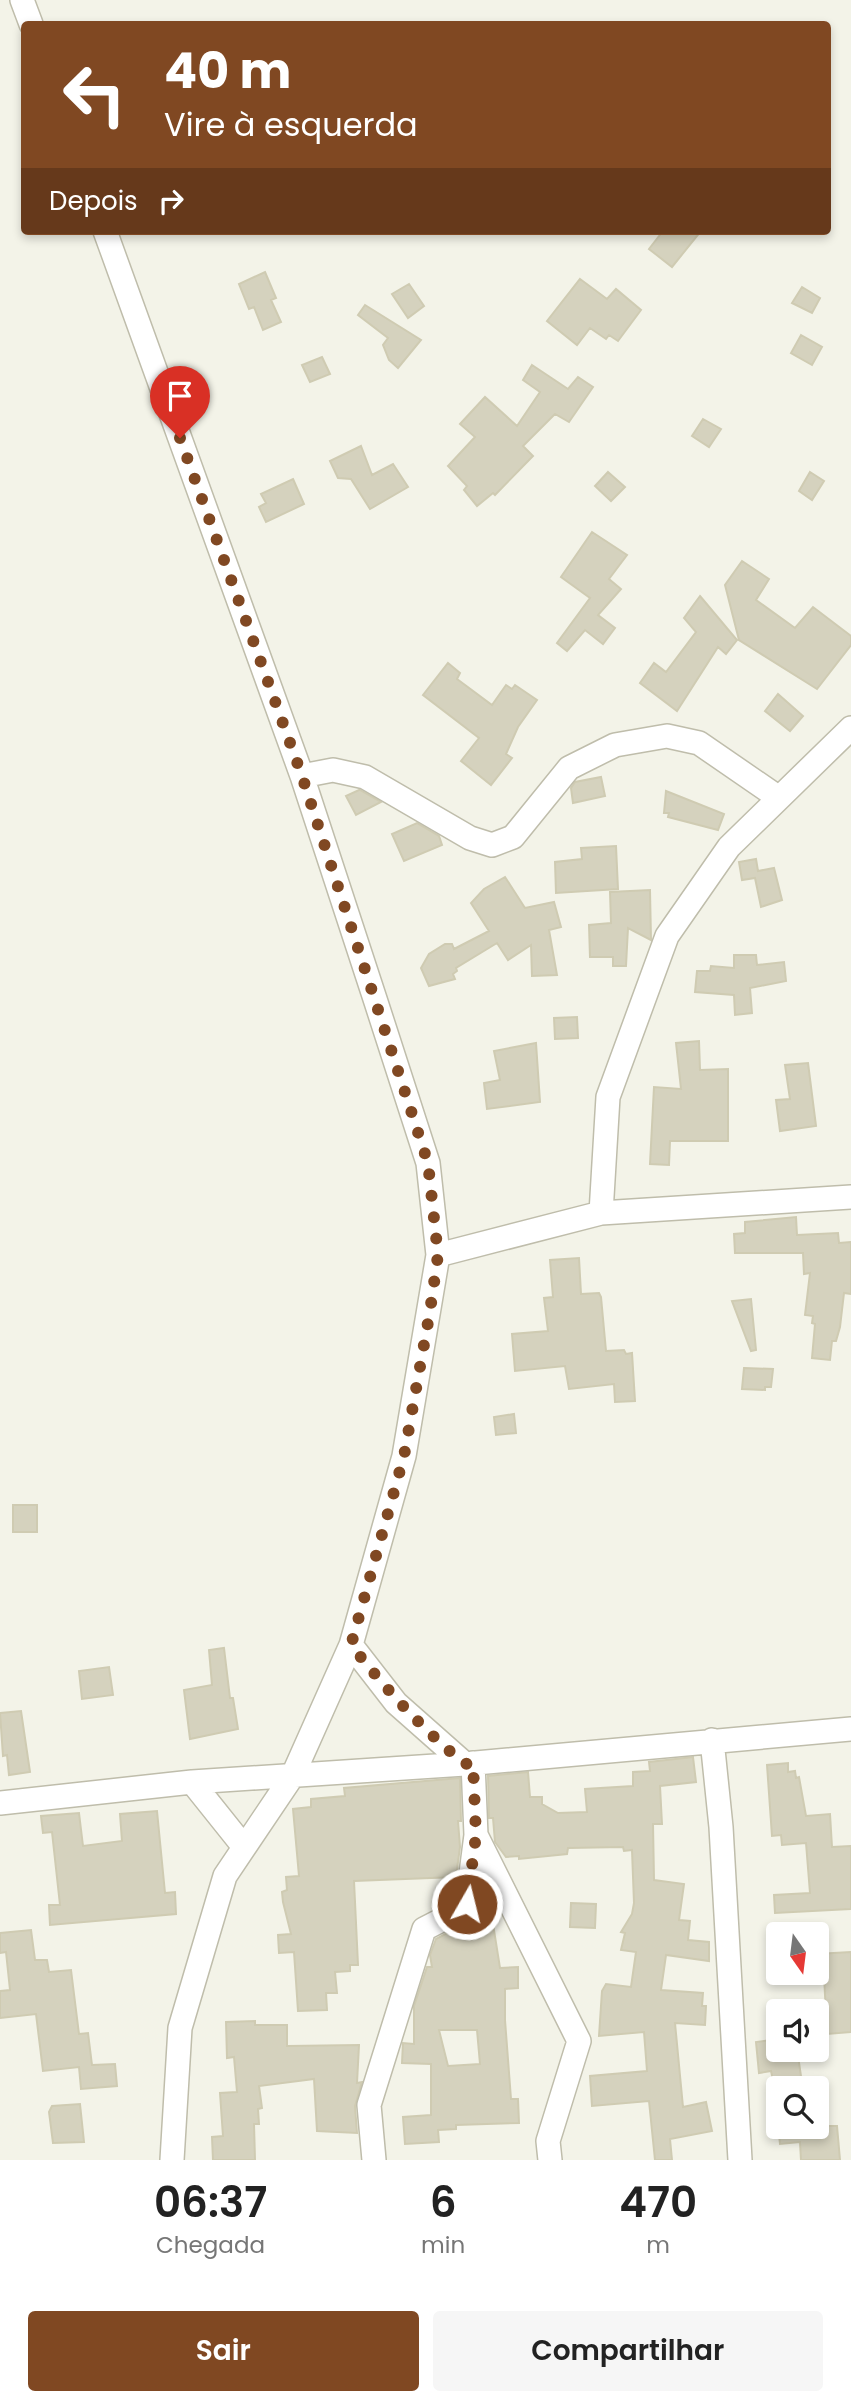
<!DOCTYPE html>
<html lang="pt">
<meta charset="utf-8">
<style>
:root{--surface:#fff;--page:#f6f6f6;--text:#222;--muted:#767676;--accent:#804822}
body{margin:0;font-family:Poppins,sans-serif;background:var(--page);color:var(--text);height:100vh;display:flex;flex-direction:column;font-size:26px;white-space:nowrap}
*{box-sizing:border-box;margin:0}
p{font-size:23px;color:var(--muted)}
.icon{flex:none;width:38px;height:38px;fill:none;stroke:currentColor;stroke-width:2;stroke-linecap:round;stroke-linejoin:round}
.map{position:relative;height:2160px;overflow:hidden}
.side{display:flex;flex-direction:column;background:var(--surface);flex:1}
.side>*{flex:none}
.banner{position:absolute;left:21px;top:21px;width:810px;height:214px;border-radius:7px;box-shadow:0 4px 10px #0003;background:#804822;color:#fff;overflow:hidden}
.needle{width:46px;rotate:166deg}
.controls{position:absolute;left:766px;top:1922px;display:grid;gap:14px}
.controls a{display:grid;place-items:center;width:63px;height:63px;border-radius:7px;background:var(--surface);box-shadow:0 4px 10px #0003;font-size:35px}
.pin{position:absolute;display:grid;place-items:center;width:60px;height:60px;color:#fff;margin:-72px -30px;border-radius:50% 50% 50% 0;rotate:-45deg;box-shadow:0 0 7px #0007}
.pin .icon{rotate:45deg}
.me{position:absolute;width:77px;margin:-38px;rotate:8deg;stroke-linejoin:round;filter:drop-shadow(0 0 5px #0008)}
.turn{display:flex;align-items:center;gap:24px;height:147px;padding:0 28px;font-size:32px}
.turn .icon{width:91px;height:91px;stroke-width:2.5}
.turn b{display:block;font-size:49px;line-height:60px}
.then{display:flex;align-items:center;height:66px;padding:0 28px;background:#0003;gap:14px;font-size:26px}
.eta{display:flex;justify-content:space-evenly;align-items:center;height:119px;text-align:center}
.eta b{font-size:42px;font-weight:600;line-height:49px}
.primary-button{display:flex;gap:14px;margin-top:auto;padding:14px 28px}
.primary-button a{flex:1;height:80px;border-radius:7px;background:var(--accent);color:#fff;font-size:28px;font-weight:600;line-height:80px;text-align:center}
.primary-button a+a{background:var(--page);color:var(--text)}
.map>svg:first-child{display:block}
</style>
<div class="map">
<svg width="851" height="2160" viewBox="0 0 851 2160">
<rect width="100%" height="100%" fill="#f3f3e8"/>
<path fill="#d5d2be" stroke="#cfcbb2" stroke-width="2" fill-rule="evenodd" d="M663 231H701L672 267 649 249Z
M265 272 276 298 271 300 281 322 263 330 254 307 249 309 239 284Z
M580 279 607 299 616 289 641 310 618 341 609 335 606 339 590 328 577 345 547 321Z
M409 284 424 306 408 318 392 294Z
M802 287 820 298 812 313 792 303Z
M365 305 421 340 398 368 389 360 383 345 388 338 358 315Z
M801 335 822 347 812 365 791 353Z
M322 357 330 374 310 382 302 365Z
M532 365 568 389 578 377 593 387 569 422 555 414 523 446 533 456 495 495 493 493 477 506 464 490 467 486 448 466 475 437 460 424 485 397 517 426 540 392 523 380Z
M703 419 721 429 709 447 692 436Z
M361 446 372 475 393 464 408 487 370 509 351 479 338 478 330 461Z
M608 472 625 487 611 501 595 486Z
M810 472 824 481 812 500 799 491Z
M293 479 304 504 266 522 259 507 266 503 261 494Z
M592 532 627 555 609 579 621 589 598 615 615 628 603 644 585 630 567 651 557 643 590 598 561 577Z
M742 561 769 579 756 600 795 628 813 607 851 636V645L817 689 739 640 725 585Z
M700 596 737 640 726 654 718 647 677 711 640 683 654 663 666 672 696 632 684 618Z
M448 663 460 673 457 679 492 705 506 685 512 689 515 685 537 700 518 727 506 754 512 758 491 785 461 761 479 738 423 695Z
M778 694 803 716 790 731 765 711Z
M601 777 605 796 573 803 571 788 575 782Z
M359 790H360L381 802 356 815 346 796Z
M666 791 724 814 718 830 668 817 669 813H664Z
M417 823 439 836 442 845 404 861 392 834Z
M616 846 618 889 556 893 555 862 582 859 581 848Z
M756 859 758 871 774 868 782 900 761 907 755 878 742 880 739 862Z
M505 877 525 908 554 902 561 927 549 930 557 975 532 976 531 945 508 960 497 943 456 968 457 971 453 974 455 979 429 986 421 968 429 954 445 944H452L454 949 489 931 471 903 484 889Z
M650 890 651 940 628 928 626 966H613V957H590L589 925 611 923 610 892Z
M734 955H756L757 965 784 962 786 981 750 988 752 1013 735 1015 734 995 695 992 697 971H710L711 966 734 968Z
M577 1017 578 1038 555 1039 554 1018Z
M699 1041 700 1070 728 1069V1141H670L669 1165 650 1164 654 1087 681 1089 676 1043Z
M536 1043 540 1102 487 1109 484 1083 500 1080 494 1051Z
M808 1063 816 1126 780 1131 776 1100 790 1099 785 1065Z
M796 1217 797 1235 838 1233 839 1243 851 1242V1294L844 1293 840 1327 836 1341H832L830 1360 812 1358 815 1324 812 1323 813 1316 805 1315 810 1273 804 1274 803 1253H735L734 1234 745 1233V1222Z
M579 1258 581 1294 599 1293 601 1297 606 1351 624 1350 626 1354 632 1353 635 1401 615 1402 614 1384 569 1389 565 1366 515 1371 512 1334 548 1331 544 1298 553 1297 550 1260Z
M751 1299 756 1350 751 1351 732 1301Z
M744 1368 773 1369 771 1387H765V1390L742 1389Z
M514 1414 516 1433 496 1435 494 1417Z
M13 1505H37V1532H13Z
M224 1648 230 1698H233L238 1729 190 1739 184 1690 212 1685 209 1650Z
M109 1667 113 1695 82 1699 79 1671Z
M21 1711 30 1772 9 1775 7 1755 3 1756 0 1713Z
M693 1757 696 1782 660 1786 662 1824H653L654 1880 684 1884 679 1920 690 1921 688 1940 709 1942V1961L666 1955 661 1990 703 1993 702 2006H706L705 2025 675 2023 683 2107 706 2102 712 2131 670 2139 672 2160H655L649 2101 592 2106 590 2076 647 2071 644 2032 599 2036 602 1991 606 1984 631 1987 636 1952 621 1950 625 1933 621 1932 632 1914 634 1903 632 1850 624 1851 623 1847 568 1848 567 1854 519 1859V1856L506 1857 495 1842 493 1818H489L488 1776 528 1772 530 1797H542V1804L558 1813 587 1812 585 1789 633 1786V1772L650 1771 649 1762Z
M788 1763V1772L795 1771 796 1778 799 1777 806 1816 830 1814 832 1847 851 1846V1909L775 1913 774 1895 810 1893 806 1843 782 1845 781 1835 772 1836 767 1765Z
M460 1778 461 1821H458L460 1847 456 1877 354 1881 358 1965H350V1971L335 1972 337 1993H326L327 2010 298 2011 294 1952 279 1953 278 1935 291 1934 283 1902 282 1892 287 1890 286 1877 299 1876 293 1809 311 1807V1799L345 1796 344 1788Z
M157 1811 165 1893 175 1892 176 1914 50 1925 49 1905H60L52 1832 43 1833 41 1816 79 1813 83 1846 122 1841 120 1814Z
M571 1903 596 1904 595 1928 570 1927Z
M493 1924 500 1968 518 1967V1988L505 1989V2020L511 2099H518L519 2123 456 2125V2129L438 2130 439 2142 405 2144 403 2117 431 2115V2064L402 2063 403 2043 414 2044V2006L427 1967H432L430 1955 436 1939 451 1931ZM439 2030H477L480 2064 448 2066Z
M31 1930 35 1960H47L49 1972 71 1970 79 2034 88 2033 92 2065 115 2064 117 2086 81 2089 79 2067 43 2071 36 2014 0 2018V1991L10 1990 6 1952 0 1953V1933Z
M851 1952V2032L827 2034 824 1975H817V1954Z
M255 2021V2025H287V2046L359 2045 357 2083 362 2082 355 2106 357 2133 317 2131 314 2079 259 2086 262 2108 258 2109 259 2124H254L255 2160H213L212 2137 223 2136 220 2093 237 2092 234 2057 227 2058 226 2022Z
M779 2039V2049H797L802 2083 779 2088 776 2094 771 2071 759 2073 756 2042Z
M80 2104 84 2142 53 2143 49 2112 52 2106Z
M778 2126H837L840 2160H801L800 2142 780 2144Z"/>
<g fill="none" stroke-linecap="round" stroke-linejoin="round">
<g stroke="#bfbdab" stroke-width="26">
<path id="minor" d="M22 0 31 24
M105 231 302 776 376 1002 428 1163 438 1255 404 1456 351 1645 293 1775 225 1876 180 2028 172 2160
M302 776 333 770 365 777 470 838 492 845 513 837 569 768 615 745 667 736 699 743 779 798
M601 1213 608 1097 667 936 729 847 851 728
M438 1255 601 1213 851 1197
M351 1645 396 1703 465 1764
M712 1740 721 1827 740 2160
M192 1782 244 1847
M0 1803 192 1782 465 1764 851 1729
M476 1835 579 2041 548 2141 550 2160
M374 2160 369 2105 424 1929 461 1910 467 1904 476 1835 473 1763"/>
</g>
<use href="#minor" stroke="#fff" stroke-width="23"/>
</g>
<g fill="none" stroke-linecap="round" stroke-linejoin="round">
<path stroke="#804822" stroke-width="12" stroke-dasharray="0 21.6" d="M180 438 302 776 428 1163 438 1255 430 1311 404 1456 351 1645C386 1689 421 1728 465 1764L473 1763 476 1835 467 1904"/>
</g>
</svg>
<div class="controls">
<a><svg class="needle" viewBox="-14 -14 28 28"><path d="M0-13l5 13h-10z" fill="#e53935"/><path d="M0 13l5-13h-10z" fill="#767676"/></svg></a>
<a><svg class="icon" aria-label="sound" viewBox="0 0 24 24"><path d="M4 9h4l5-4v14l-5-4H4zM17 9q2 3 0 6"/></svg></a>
<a><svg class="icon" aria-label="search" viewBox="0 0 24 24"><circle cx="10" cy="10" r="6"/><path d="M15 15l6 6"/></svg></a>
</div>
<div class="pin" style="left:180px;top:438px;background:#d93025"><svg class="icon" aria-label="arrive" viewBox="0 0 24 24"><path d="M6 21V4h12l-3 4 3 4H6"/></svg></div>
<svg class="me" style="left:467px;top:1904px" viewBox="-20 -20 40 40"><circle r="17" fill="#804822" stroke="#fff" stroke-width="3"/><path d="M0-11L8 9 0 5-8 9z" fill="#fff"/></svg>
<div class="banner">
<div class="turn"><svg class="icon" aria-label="left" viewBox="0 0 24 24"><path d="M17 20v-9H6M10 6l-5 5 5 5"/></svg><div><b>40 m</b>Vire à esquerda</div></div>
<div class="then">Depois<svg class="icon" aria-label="right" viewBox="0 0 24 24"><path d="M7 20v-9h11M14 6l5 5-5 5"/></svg></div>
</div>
</div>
<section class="side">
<div class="eta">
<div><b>06:37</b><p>Chegada</p></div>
<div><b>6</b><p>min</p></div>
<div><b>470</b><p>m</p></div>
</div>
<div class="primary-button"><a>Sair</a><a>Compartilhar</a></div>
</section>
